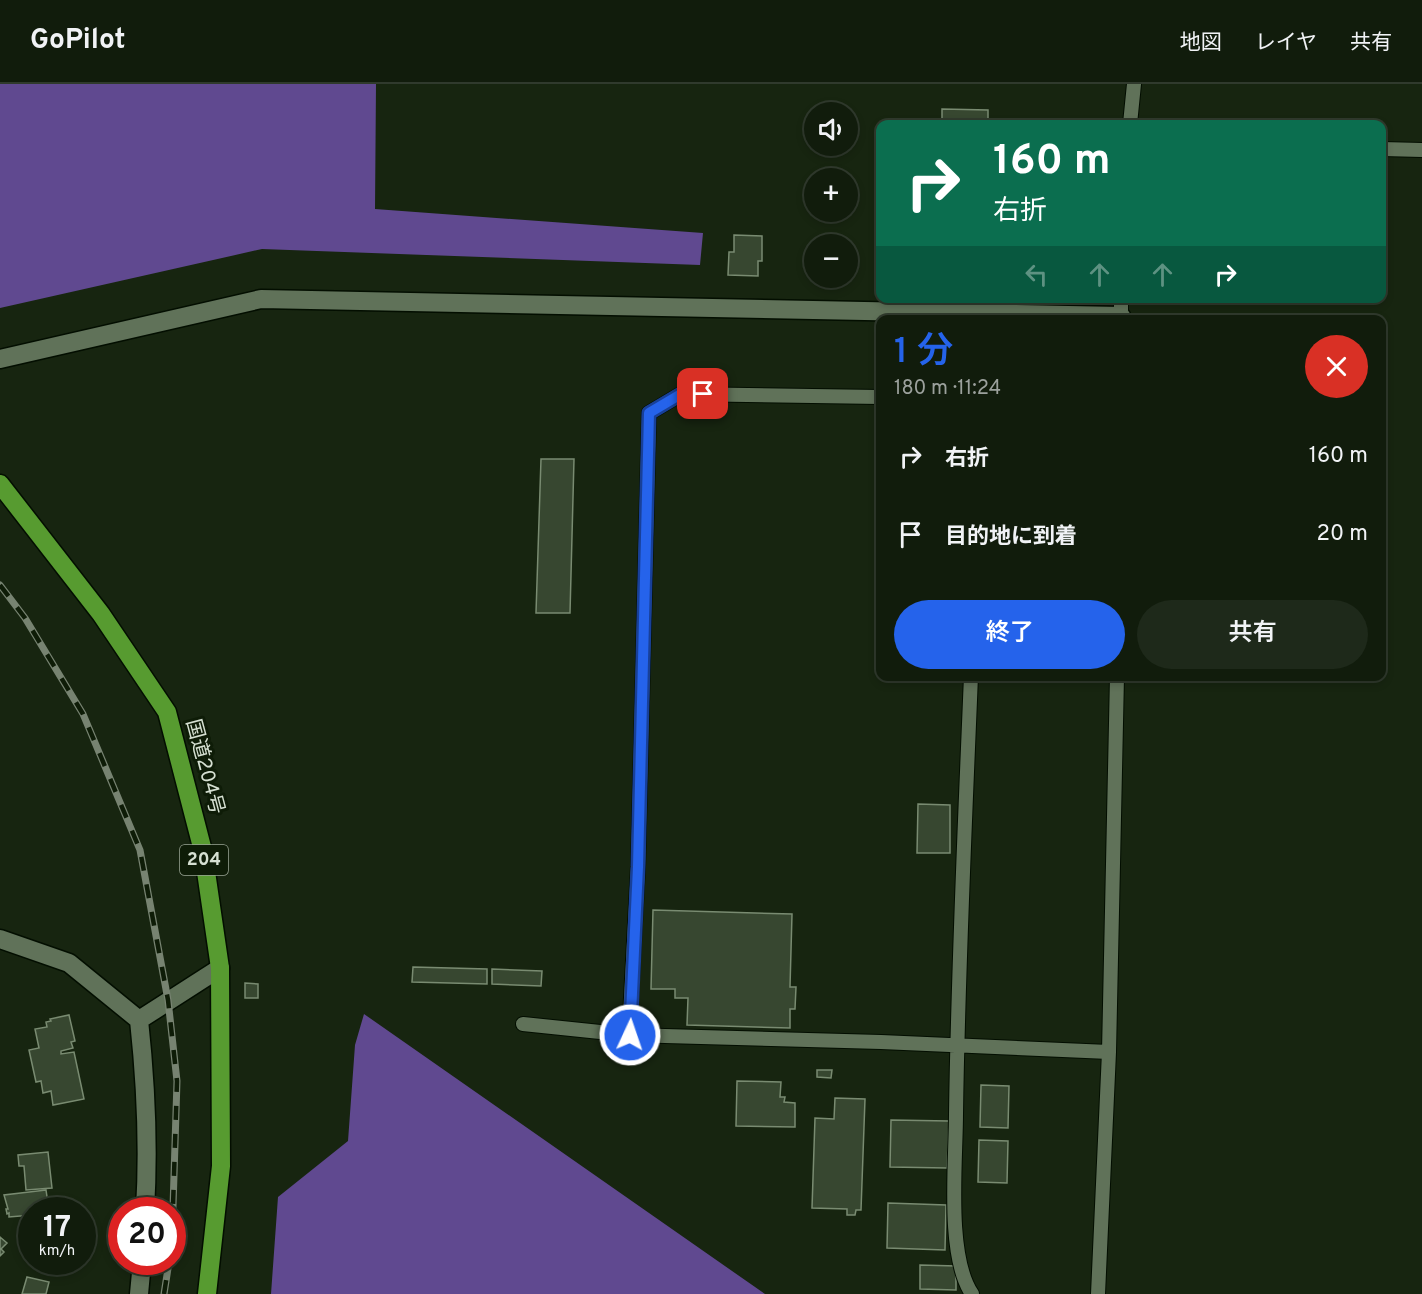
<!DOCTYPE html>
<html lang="ja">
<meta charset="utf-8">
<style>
:root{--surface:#111c0c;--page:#1e291a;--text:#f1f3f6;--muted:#9ca19d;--line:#303a2d;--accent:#2563eb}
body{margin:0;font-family:Overpass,"Noto Sans JP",sans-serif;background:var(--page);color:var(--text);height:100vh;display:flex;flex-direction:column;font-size:22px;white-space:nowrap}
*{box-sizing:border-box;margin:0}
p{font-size:20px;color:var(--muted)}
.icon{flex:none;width:33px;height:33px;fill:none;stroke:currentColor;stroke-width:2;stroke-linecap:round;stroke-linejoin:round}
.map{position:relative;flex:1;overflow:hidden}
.side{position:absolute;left:876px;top:231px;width:510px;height:366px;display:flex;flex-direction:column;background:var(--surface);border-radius:12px;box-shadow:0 3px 9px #0003,0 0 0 2px var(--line)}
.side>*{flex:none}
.top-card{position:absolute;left:876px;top:36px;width:510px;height:183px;border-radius:12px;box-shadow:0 3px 9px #0003,0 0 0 2px var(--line);background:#0b6e4f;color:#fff;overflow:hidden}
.fabs{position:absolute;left:804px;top:18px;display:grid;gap:12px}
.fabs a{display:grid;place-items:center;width:54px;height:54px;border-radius:50%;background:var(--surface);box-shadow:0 3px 9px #0003,0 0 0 2px var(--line);font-size:30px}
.speed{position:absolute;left:18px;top:1113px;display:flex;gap:12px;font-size:30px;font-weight:700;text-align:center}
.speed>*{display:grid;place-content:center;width:78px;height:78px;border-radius:50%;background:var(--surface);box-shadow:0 3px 9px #0003,0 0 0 2px var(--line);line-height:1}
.speed small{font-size:15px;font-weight:400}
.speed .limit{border:9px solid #d22;background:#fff;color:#111}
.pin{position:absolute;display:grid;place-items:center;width:51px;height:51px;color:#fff;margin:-26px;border-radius:12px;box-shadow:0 3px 9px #0006}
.me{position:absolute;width:66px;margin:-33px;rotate:3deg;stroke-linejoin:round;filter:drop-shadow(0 0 4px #0008)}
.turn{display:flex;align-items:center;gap:21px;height:126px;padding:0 18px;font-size:27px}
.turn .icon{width:78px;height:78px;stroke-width:2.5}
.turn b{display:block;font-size:42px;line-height:51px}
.lanes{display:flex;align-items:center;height:57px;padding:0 18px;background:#0003;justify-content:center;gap:30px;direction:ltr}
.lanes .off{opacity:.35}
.round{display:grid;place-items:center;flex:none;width:63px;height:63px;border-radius:32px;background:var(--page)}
.headline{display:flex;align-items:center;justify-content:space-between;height:102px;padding:0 18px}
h1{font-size:36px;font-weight:600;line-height:45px;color:var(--accent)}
.primary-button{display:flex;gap:12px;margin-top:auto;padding:12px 18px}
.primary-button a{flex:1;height:69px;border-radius:36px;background:var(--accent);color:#fff;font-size:24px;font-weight:600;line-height:69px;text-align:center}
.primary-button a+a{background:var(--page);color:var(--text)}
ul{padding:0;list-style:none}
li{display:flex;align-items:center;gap:18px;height:78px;padding:0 18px}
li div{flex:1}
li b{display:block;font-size:22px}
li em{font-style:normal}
header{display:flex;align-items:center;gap:36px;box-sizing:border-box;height:84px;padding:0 30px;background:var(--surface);border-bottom:2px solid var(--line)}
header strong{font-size:28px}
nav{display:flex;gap:33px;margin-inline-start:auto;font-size:21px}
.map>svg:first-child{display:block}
</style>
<header>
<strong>GoPilot</strong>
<nav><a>地図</a><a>レイヤ</a><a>共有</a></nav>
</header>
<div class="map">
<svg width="1422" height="1210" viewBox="0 0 1422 1210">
<rect width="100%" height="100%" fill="#172510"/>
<path fill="#604990" d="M0 0H376L375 125 703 149 700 181 262 165 0 224Z
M364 930 765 1210H271L278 1113 348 1057 355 961Z"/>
<path fill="#374730" stroke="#798b71" stroke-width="1.5" d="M942 25 988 26V40H942Z
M734 151 762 152V177H758V192L728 191 729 168H734Z
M541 375H574L570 529H536Z
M918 720 950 721V769H917Z
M653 826 792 830 790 903H796L795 925H790V944L687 941 688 914H675V905H651Z
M413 883 487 885V900L412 898Z
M492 885 542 887 541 902 492 900Z
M245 899 258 900V914H245Z
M69 931 75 957 71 958 73 964 61 967V970L74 968 84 1015 53 1021 51 1007 43 1009 41 997 36 998 29 966 39 964 35 945 47 943 46 938 51 937 50 935Z
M817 986H832L831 994 817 993Z
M737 997 781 998 780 1013H785L784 1018 795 1019V1043L736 1042Z
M981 1001 1009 1002 1008 1044 980 1043Z
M835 1014 865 1015 861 1126H856L855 1131H847V1125L812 1124 815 1034 834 1035Z
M891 1036 949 1037 947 1084 890 1083Z
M979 1056 1008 1057 1007 1099 978 1098Z
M48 1068 52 1104 26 1106 24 1082H19L18 1071Z
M46 1106 49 1126H32V1131L9 1133V1129L7 1130 6 1125H8L4 1111Z
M888 1119 946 1121 945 1166 887 1164Z
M0 1153 7 1159 1 1165 4 1168 0 1172Z
M920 1181 956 1182V1206L920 1205Z
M27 1193 49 1198 46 1210H22Z"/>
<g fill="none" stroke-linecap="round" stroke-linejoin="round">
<g stroke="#030e00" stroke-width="16">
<path id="service" d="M1130 40 1134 0
M1382 65 1422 66
M1121 236V214
M971 592C965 738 958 884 956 1030 956 1078 946 1171 972 1210
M523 940 629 951 881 958 1109 968
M629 951 638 783 649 329 681 310 880 313
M1098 1210 1109 968 1117 592"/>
</g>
<g stroke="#030e00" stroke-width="21">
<path id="minor" d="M0 275 261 215 1121 232
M0 855 69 879 139 936C146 1001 149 1061 145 1126
M139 936 220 884
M139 1210 142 1178"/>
</g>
<g stroke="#030e00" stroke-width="21">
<path id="trunk" d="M0 400 101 530 167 628 203 767 220 884 221 1082 207 1210"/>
</g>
<use href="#service" stroke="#607259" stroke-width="14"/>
<use href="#minor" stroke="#607259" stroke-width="18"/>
<use href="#trunk" stroke="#579b30" stroke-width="18"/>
<g stroke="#778371" stroke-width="7">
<path id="rail" d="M0 501 25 534 83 630 140 766 168 916 177 997 172 1154
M164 1210 169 1178"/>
</g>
<use href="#rail" stroke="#0e1c07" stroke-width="4.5" stroke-dasharray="14" stroke-linecap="butt"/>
</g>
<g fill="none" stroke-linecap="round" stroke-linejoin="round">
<g stroke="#184099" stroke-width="15">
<path id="route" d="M630 951 638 783 649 329 681 310H703"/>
</g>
<use href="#route" stroke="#2563eb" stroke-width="10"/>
</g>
<g text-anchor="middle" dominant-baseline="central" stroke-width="6" stroke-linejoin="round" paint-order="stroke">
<rect fill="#0e1c07" stroke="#9aa595" stroke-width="1.5" x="180" y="761" width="48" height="30" rx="4.5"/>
<g font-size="18" font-weight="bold" fill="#d6e0d2">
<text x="204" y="776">204</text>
</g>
<g font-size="20" fill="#d6e0d2" stroke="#0e1c07">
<text transform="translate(204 683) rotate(75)">国道204号</text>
</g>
</g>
</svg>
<div class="fabs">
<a><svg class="icon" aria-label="sound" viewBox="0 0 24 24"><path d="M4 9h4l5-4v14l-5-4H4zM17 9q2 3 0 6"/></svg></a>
<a>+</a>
<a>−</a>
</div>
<div class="speed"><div>17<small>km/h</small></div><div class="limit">20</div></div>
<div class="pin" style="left:703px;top:310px;background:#d93025"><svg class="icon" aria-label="arrive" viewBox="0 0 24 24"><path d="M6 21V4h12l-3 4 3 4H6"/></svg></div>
<svg class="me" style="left:630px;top:951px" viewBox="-20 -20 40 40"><circle r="17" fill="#2563eb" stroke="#fff" stroke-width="3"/><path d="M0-11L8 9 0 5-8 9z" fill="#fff"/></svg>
<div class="top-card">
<div class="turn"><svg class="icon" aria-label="right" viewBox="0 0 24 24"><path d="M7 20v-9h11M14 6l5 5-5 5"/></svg><div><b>160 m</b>右折</div></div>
<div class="lanes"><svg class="icon off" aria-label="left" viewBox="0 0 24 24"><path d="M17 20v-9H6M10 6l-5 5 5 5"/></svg><svg class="icon off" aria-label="ahead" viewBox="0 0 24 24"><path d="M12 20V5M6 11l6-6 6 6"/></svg><svg class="icon off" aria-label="ahead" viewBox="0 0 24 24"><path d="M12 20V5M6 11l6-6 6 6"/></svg><svg class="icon" aria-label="right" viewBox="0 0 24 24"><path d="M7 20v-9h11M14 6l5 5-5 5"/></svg></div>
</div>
<section class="side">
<div class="headline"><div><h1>1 分</h1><p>180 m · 11:24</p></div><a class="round" style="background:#d93025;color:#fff"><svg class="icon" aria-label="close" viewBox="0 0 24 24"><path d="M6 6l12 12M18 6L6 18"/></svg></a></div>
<ul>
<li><svg class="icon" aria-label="right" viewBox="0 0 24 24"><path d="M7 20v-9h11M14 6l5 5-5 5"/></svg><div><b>右折</b></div><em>160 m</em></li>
<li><svg class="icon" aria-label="arrive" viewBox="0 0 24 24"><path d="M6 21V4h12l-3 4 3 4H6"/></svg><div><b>目的地に到着</b></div><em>20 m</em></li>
</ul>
<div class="primary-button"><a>終了</a><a>共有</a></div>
</section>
</div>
